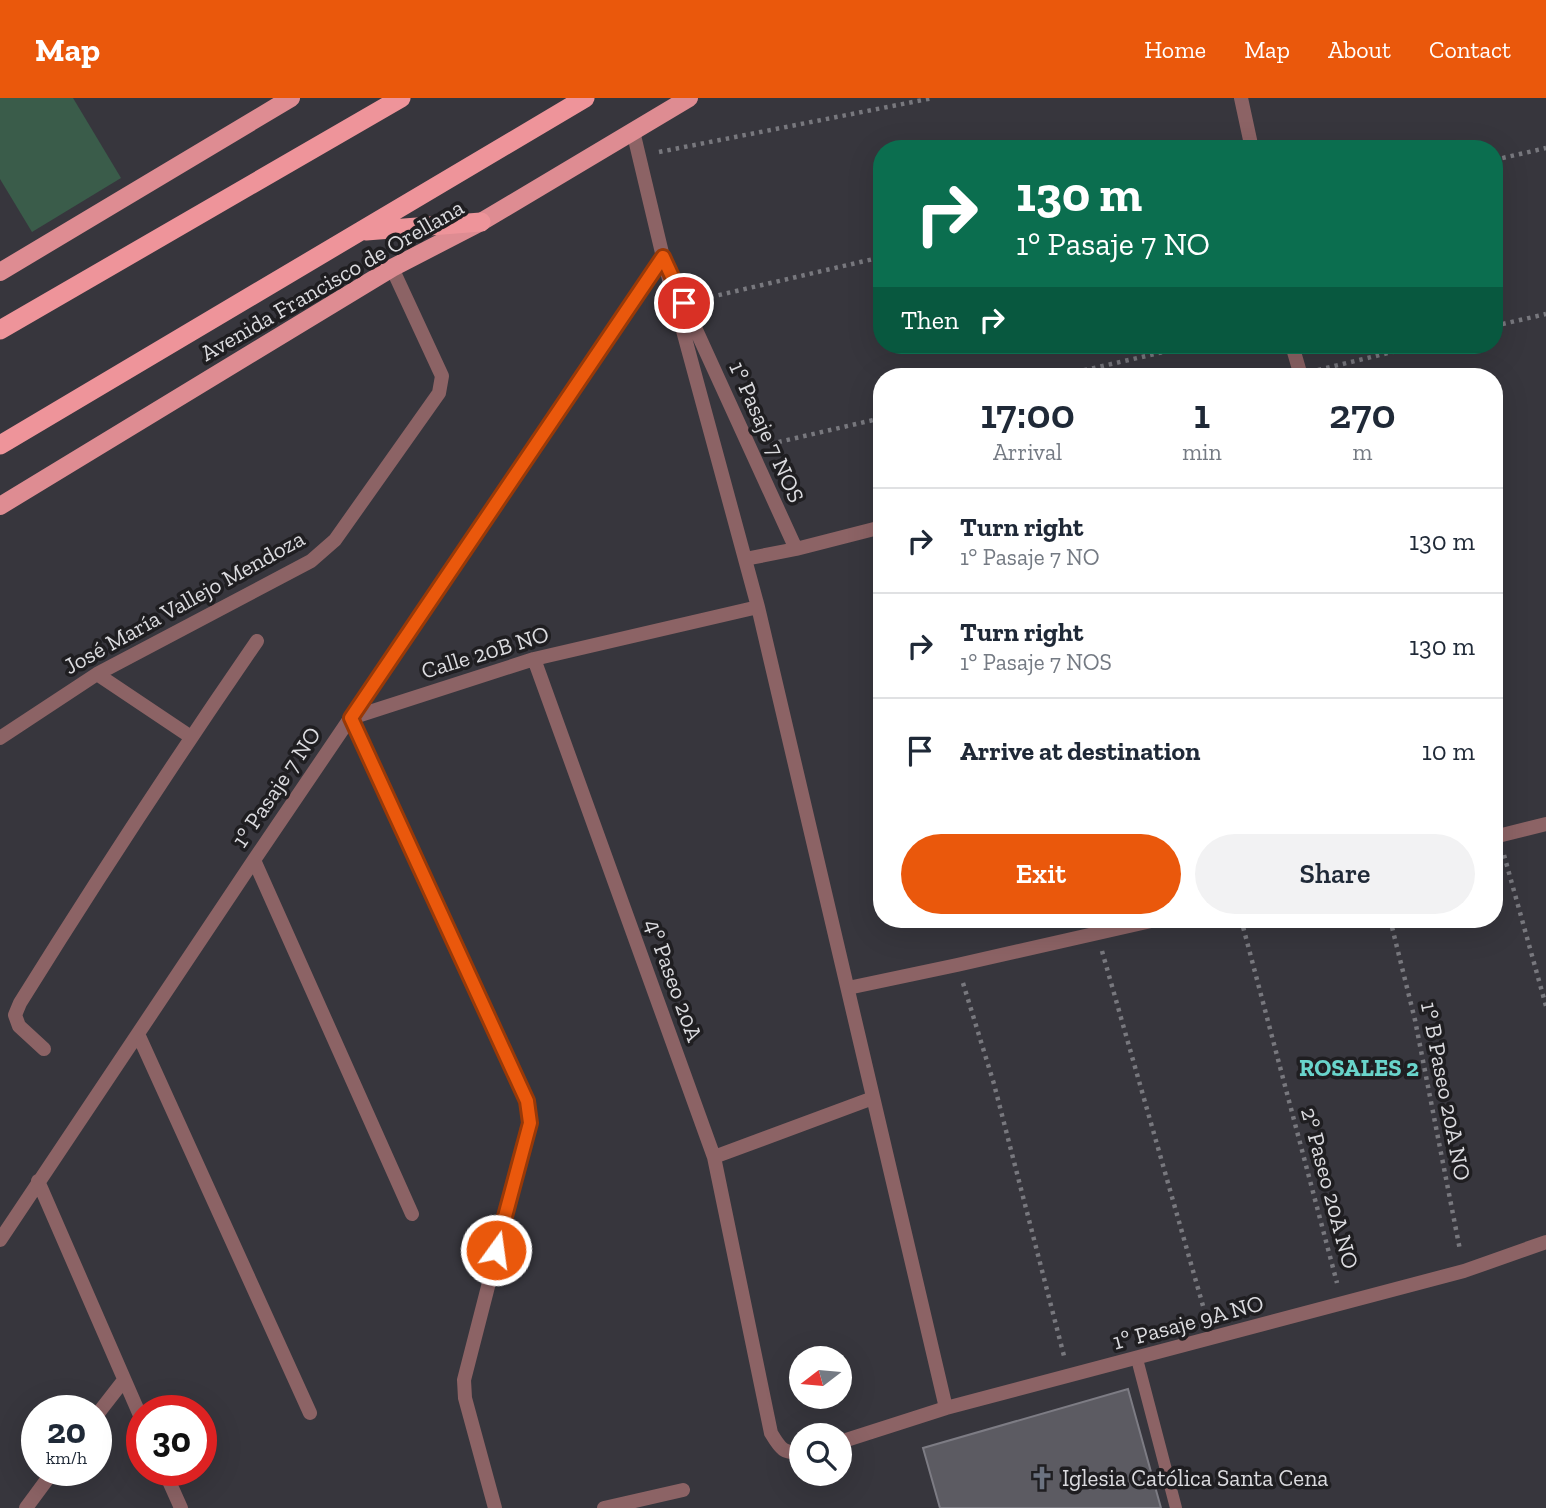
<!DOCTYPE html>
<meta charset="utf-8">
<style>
:root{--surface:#fff;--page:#f2f2f3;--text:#1f2937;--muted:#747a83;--line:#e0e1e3;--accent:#ea580c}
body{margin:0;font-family:"Zilla Slab",serif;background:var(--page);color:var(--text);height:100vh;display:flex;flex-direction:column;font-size:26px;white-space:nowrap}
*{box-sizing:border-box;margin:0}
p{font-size:23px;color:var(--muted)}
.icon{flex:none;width:38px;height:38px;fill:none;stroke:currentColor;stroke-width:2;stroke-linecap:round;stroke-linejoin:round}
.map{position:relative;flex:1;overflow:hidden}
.sheet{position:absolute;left:873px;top:270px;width:630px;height:560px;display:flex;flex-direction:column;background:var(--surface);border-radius:28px;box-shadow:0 7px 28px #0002}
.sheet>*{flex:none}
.top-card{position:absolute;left:873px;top:42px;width:630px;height:214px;border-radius:28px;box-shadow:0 7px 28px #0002;background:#0b6e4f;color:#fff;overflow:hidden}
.needle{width:46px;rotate:254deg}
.buttons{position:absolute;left:789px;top:1248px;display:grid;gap:14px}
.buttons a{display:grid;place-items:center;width:63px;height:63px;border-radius:50%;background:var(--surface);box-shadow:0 7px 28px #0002;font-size:35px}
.speed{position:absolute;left:21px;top:1297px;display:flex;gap:14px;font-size:35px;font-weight:700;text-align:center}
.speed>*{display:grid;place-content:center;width:91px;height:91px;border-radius:50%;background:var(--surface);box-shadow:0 7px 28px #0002;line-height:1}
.speed small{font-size:18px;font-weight:400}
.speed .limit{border:10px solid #d22;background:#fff;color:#111}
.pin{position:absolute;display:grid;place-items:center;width:60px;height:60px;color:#fff;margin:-30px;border:4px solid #fff;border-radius:50%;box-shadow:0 2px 7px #0007}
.me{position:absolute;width:77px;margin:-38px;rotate:14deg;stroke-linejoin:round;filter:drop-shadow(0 0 5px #0008)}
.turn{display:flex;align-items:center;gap:24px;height:147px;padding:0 28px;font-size:32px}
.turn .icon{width:91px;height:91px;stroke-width:2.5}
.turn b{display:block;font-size:49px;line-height:60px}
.then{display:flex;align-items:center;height:66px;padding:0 28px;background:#0003;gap:14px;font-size:26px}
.eta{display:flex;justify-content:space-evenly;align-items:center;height:119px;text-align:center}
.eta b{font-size:42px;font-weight:600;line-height:49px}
.action{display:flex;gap:14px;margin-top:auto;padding:14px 28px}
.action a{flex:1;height:80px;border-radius:42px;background:var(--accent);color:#fff;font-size:28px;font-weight:600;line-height:80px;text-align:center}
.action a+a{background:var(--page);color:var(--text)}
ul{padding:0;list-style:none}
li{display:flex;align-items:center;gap:21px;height:105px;padding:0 28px;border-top:2px solid var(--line)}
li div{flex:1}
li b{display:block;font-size:26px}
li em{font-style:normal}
header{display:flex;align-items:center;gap:42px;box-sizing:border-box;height:98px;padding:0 35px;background:var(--accent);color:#fff}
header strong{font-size:33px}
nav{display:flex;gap:38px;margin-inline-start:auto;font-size:24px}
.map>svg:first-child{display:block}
</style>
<header>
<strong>Map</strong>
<nav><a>Home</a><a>Map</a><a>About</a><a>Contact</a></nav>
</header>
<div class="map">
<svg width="1546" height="1410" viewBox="0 0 1546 1410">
<rect width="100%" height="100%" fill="#37363d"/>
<path fill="#3a5c4a" d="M0 0H73L121 80 32 134 0 81Z"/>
<path fill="#5c5b62" stroke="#7d7c84" stroke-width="2" d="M1128 1291 1161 1410H940L923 1350Z"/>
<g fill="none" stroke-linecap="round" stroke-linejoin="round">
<path stroke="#78787e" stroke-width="4.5" stroke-dasharray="3.5 5" stroke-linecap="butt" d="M659 54 933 0
M1494 62 1546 50
M702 201 882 159
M1494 228 1546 216
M1318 272 1421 247
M1059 278 1194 247
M770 346 882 320
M1504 757 1546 908
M1241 821 1337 1185
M1390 821 1415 922 1460 1152
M1102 853 1207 1222
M963 885 994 986 1064 1258"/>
<path stroke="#8c6365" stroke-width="12" d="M1137 1261 1176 1410"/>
<path stroke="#8c6365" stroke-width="14" d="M1241 0 1252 51
M633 33 663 159 758 509 946 1310
M681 199 796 451
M1292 247 1301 278
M745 461 796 451 882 429
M534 561 714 1059 873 1000
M97 576 191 639
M0 640 97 576 311 463 335 442 439 295 442 278 392 170
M1494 739 1546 726
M254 762 412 1116
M848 890 957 867 1160 821
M138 936 310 1315
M44 951 19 928 15 917 20 905C96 783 175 662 257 543
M714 1059 771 1335C780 1350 783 1356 802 1354
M38 1083 142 1322
M0 1142 254 762 663 159
M96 1318 124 1282
M840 1344 946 1310 1464 1173 1546 1144
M164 1372 181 1410
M26 1410 54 1372
M495 1410 465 1300 464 1282 530 1025 527 1003 351 620 534 561 758 509
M604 1410 683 1392"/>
<path stroke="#de8c92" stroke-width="18" d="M0 174 291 0
M0 408 392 170 481 124 689 0"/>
<path stroke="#ee949a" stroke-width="19" d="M366 133 481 124
M0 232 401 0
M0 347 585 0"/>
</g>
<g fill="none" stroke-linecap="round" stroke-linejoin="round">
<g stroke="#983908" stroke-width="18">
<path id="route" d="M496 1152 530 1025 527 1003 351 620 663 159 684 205"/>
</g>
<use href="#route" stroke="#ea580c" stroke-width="12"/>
</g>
<defs>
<g id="church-bare" transform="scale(1.89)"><path d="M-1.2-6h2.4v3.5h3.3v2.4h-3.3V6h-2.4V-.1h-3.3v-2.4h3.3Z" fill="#6b7280" stroke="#1f1e21" stroke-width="2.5" paint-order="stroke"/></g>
</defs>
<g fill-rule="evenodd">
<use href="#church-bare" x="1042" y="1380"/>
</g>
<g text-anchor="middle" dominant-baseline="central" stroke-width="7" stroke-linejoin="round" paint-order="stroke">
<g font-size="23" fill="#dbdbdf" stroke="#1f1e21">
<text transform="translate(332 182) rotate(-30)">Avenida Francisco de Orellana</text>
<text transform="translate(767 334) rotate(66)">1° Pasaje 7 NOS</text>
<text transform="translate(184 504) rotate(-29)">José María Vallejo Mendoza</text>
<text transform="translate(485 554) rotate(-17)">Calle 20B NO</text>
<text transform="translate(276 689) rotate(-56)">1° Pasaje 7 NO</text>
<text transform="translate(674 882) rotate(70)">4° Paseo 20A</text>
<text transform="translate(1446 993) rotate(79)">1° B Paseo 20A NO</text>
<text transform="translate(1330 1090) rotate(75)">2° Paseo 20A NO</text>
<text transform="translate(1188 1224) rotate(-15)">1º Pasaje 9A NO</text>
</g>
<g font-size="23" fill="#dbdbdf" stroke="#1f1e21" text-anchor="start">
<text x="1062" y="1380">Iglesia Católica Santa Cena</text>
</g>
<g font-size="24" font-weight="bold" fill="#69d4cb" stroke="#1f1e21">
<text x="1359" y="969">ROSALES 2</text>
</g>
</g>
</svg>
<div class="buttons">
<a><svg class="needle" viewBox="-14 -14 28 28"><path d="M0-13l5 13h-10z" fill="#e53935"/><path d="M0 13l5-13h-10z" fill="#747a83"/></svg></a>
<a><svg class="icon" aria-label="search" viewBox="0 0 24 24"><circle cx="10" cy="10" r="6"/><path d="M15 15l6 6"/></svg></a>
</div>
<div class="speed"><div>20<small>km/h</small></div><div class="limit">30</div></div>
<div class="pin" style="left:684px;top:205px;background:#d93025"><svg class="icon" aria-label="arrive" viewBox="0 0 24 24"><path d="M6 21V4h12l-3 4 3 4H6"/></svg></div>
<svg class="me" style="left:496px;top:1152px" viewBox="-20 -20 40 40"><circle r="17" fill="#ea580c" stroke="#fff" stroke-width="3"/><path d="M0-11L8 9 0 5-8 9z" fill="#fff"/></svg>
<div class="top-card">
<div class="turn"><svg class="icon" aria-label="right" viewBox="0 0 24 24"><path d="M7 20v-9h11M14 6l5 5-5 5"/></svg><div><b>130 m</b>1° Pasaje 7 NO</div></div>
<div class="then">Then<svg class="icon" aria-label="right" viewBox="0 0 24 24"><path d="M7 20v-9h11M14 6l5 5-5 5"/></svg></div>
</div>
<section class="sheet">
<div class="eta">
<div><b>17:00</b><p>Arrival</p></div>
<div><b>1</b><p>min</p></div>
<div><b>270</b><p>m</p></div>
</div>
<ul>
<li><svg class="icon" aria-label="right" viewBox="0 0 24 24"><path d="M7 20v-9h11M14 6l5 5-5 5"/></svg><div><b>Turn right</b><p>1° Pasaje 7 NO</p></div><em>130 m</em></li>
<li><svg class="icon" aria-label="right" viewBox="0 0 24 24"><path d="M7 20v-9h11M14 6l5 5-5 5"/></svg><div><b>Turn right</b><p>1° Pasaje 7 NOS</p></div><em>130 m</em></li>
<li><svg class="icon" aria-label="arrive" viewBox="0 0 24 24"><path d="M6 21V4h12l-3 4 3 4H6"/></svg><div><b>Arrive at destination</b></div><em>10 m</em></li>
</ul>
<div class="action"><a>Exit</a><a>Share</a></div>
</section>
</div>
